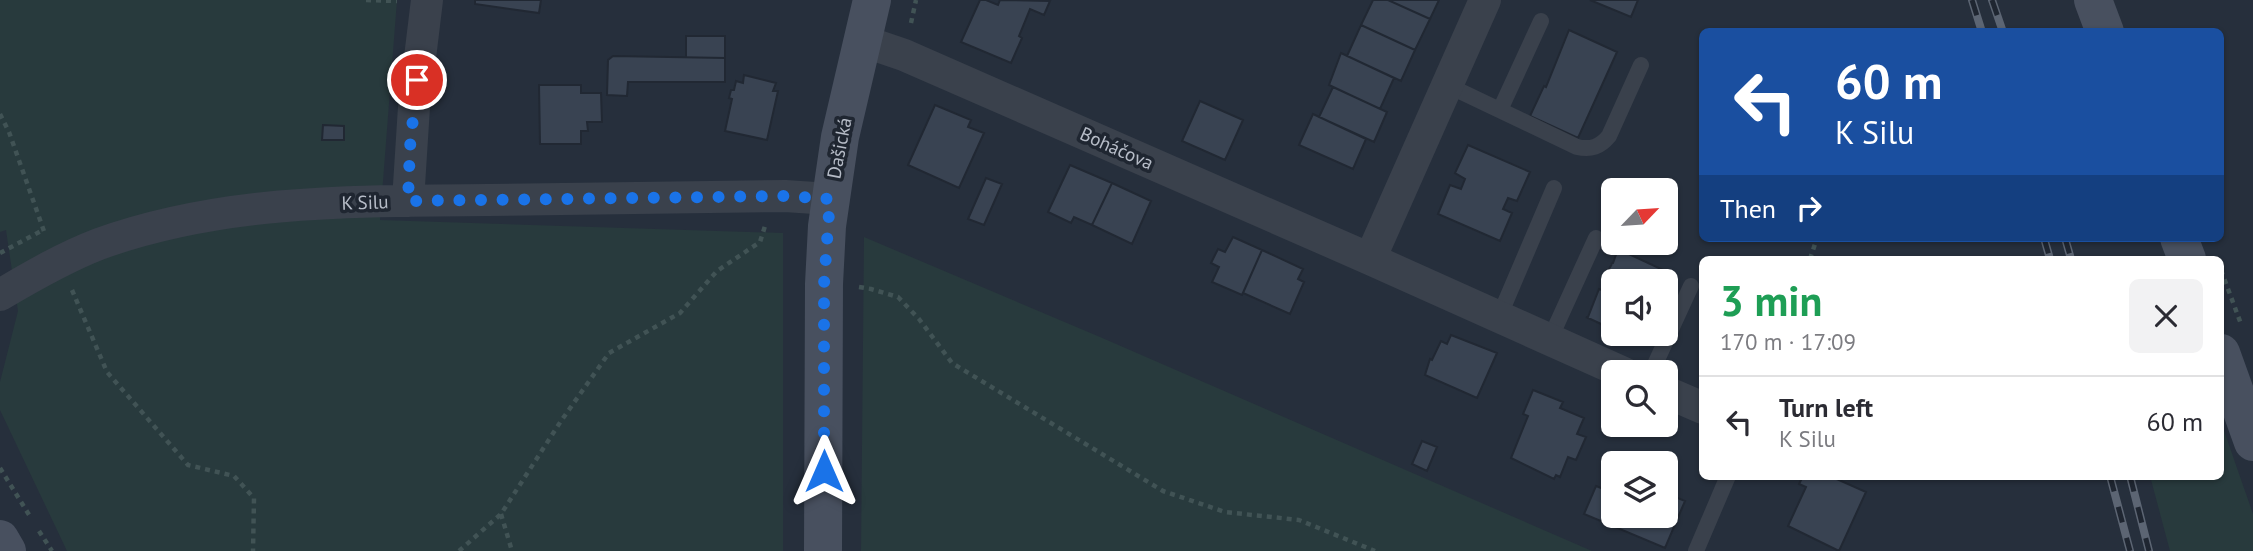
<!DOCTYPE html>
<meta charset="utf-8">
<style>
:root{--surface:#fff;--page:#f2f2f3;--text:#2b2b33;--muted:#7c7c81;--line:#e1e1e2}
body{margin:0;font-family:"PT Sans",sans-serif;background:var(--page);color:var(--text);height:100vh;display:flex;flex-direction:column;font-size:26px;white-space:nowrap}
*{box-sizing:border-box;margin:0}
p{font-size:23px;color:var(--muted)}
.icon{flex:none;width:38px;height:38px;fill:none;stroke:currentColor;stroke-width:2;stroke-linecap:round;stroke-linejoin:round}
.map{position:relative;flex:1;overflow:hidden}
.sheet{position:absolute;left:1699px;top:256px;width:525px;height:224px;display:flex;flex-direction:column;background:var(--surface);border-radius:10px;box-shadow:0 2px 5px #0004}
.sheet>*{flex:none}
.top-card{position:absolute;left:1699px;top:28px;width:525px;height:214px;border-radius:10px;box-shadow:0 2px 5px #0004;background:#1a4fa0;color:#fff;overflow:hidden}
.needle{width:46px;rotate:65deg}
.buttons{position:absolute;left:1601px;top:178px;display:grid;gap:14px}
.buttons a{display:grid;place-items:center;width:77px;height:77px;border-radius:10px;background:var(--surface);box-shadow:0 2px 5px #0004;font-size:35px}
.pin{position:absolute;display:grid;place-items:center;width:60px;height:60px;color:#fff;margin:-30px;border:4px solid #fff;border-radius:50%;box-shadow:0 2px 7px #0007}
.me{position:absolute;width:77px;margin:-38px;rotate:0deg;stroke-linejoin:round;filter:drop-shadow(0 0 5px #0008)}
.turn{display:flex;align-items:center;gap:24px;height:147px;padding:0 21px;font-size:32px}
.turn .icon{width:91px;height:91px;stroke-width:2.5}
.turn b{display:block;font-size:49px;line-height:60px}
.then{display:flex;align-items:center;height:66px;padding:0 21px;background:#0003;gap:14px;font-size:26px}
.round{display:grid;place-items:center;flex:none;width:74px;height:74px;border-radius:10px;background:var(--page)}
.summary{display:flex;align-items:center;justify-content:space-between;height:119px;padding:0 21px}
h1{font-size:42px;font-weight:700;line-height:52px;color:#1e9e55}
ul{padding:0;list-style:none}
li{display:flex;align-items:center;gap:21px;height:91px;padding:0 21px;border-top:2px solid var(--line)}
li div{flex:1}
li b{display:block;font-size:26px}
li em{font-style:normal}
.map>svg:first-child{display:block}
</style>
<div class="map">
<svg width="2253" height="551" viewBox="0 0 2253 551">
<rect width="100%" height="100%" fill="#262f3c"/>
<path fill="#283a3d" d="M0 0H397L380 220 783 233V551H67L0 410V382L18 311 6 230 0 232Z
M864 237 1100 337 1592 551H861Z
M2221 422 2253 514V551H2170L2150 476H2221Z"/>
<path fill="#394352" stroke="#212833" stroke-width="2" d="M475 0H541L539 13 475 4Z
M980 0H986L998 5 1000 0 1050 1 1044 15 1030 9 1019 36 1022 38 1011 63 961 42Z
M1373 0H1388L1430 19 1415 50 1361 25Z
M1388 0H1439L1430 19Z
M1590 0H1638L1631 17Z
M1361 25 1415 50 1401 81 1347 56Z
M1569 30 1617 52 1578 138 1530 116 1544 86 1546 87Z
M686 36H725V58H686Z
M1341 53 1394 78 1380 109 1329 85Z
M613 56 725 58V82H628L627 96 607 95 608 60Z
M744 75 776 83 773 91H778L767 140 725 131 732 99 729 98 731 90H734L736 81 743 83Z
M539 85H581V93H601L602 122H587L588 131H581V144H540Z
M1333 87 1387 112 1374 142 1319 117Z
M1200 101 1243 120 1225 160 1182 141Z
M935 105 971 120 968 127 984 133 959 188 908 165Z
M1313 114 1366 139 1353 169 1299 145Z
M323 125 344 126V140H322Z
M1468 145 1530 172 1517 201 1508 198 1503 209 1512 213 1500 241 1438 214 1450 185 1461 189 1465 179 1455 173Z
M1070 165 1112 183 1092 225 1074 217 1071 223 1048 212Z
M986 178 1002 184 984 225 968 219Z
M1112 183 1151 201 1132 244 1092 225Z
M1233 237 1262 250 1242 295 1212 282 1219 267 1211 263 1218 249 1225 252Z
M1618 249 1676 276 1666 295V282H1614V330L1586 317H1588L1599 289 1605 291 1610 280 1604 277 1612 264H1611L1613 263Z
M1262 250 1303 269 1298 279 1304 282 1290 314 1243 293Z
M1622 334H1648L1645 344Z
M1451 335 1497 353 1477 398 1425 375 1430 359 1432 360 1441 341 1447 344Z
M1533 390 1563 402 1560 408 1584 418 1577 434 1586 437 1576 460 1568 457 1560 477 1556 475 1554 479 1511 458 1528 416 1523 414Z
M1422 441 1437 447 1427 471 1412 464Z
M1803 476H1830L1866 492 1839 551 1788 526 1806 487 1799 484Z
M1596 486 1614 493V516H1666V493L1685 501 1665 548 1584 514Z"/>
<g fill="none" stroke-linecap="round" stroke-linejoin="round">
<path stroke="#415355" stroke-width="4.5" stroke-dasharray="5 5" stroke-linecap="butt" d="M366 0 397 1
M911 23 916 0
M0 114 9 132 45 234
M0 253 43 230
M1810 259 1817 238
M2221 270 2241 324
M859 287 871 289 898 297 919 319 952 363 1163 491 1225 512 1299 520 1375 551
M72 290 107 372 188 465 234 476 254 498 253 551
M0 468 31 518
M501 514 512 551
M39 531 52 551
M459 551 501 514 561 421 609 353 680 313 717 271 760 242 765 226"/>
<path stroke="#3a414c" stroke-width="16" d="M1447 85 1577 147C1591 150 1600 147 1609 136L1641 65
M1500 110 1541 21
M1499 317 1554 188
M1550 339 1596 238
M1651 373 1691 286
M1696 551 1728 476"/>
<path stroke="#3a414c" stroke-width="32" d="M863 41 904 55 1370 259 1624 373
M408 201 414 107 427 0
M1370 259 1485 0
M0 295C32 276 65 257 99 244 224 199 357 201 488 200 587 198 686 197 785 196L830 199
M1666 392 1703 408"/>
<path stroke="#48505f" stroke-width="38" d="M2093 0 2105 32
M2179 238 2187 259
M2221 353 2253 442
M0 539 7 551
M823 551 824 284 827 226 840 137 872 0"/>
<g stroke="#5c6573" stroke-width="8">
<path id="rail" d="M1972 0 1982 32
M1992 0 2003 32
M2044 238 2050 259
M2065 238 2071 259
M2110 476 2130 551
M2130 476 2149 551"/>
</g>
<use href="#rail" stroke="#1f2631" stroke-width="5" stroke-dasharray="16" stroke-linecap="butt"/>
</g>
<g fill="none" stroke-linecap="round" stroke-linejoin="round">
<path stroke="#1a73e8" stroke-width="12" stroke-dasharray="0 21.6" d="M417 80 410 147 408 201 785 196 830 199 824 284V471"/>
</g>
<g text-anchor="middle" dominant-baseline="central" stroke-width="7" stroke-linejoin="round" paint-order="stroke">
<g font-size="19" fill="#b6bcc7" stroke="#1f2631">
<text transform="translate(839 148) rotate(-79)">Dašická</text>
<text transform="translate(1117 148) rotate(24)">Boháčova</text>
<text transform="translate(365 202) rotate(-2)">K Silu</text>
</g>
</g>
</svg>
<div class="buttons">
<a><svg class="needle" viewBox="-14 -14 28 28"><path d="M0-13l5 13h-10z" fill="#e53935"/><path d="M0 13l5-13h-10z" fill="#7c7c81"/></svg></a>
<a><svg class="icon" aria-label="sound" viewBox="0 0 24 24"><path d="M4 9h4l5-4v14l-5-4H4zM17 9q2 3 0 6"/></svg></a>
<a><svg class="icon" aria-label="search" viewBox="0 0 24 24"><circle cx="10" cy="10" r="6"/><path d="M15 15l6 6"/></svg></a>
<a><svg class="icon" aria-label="layers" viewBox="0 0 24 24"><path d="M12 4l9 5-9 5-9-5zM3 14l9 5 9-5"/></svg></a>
</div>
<div class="pin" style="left:417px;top:80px;background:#d93025"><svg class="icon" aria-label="arrive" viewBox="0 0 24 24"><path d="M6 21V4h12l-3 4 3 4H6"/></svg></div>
<svg class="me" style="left:824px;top:471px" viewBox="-20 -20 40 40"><path d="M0-17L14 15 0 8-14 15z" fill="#1a73e8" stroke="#fff" stroke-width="4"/></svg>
<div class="top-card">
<div class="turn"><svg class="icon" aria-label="left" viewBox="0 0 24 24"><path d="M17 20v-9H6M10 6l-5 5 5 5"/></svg><div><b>60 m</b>K Silu</div></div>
<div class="then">Then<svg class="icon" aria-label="right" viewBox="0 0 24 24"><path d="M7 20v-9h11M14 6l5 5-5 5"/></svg></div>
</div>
<section class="sheet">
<div class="summary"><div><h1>3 min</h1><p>170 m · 17:09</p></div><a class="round"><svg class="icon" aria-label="close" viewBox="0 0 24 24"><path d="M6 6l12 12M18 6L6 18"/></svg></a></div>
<ul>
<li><svg class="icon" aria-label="left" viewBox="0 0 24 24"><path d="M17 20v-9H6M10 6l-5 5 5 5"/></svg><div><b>Turn left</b><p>K Silu</p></div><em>60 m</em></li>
</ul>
</section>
</div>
